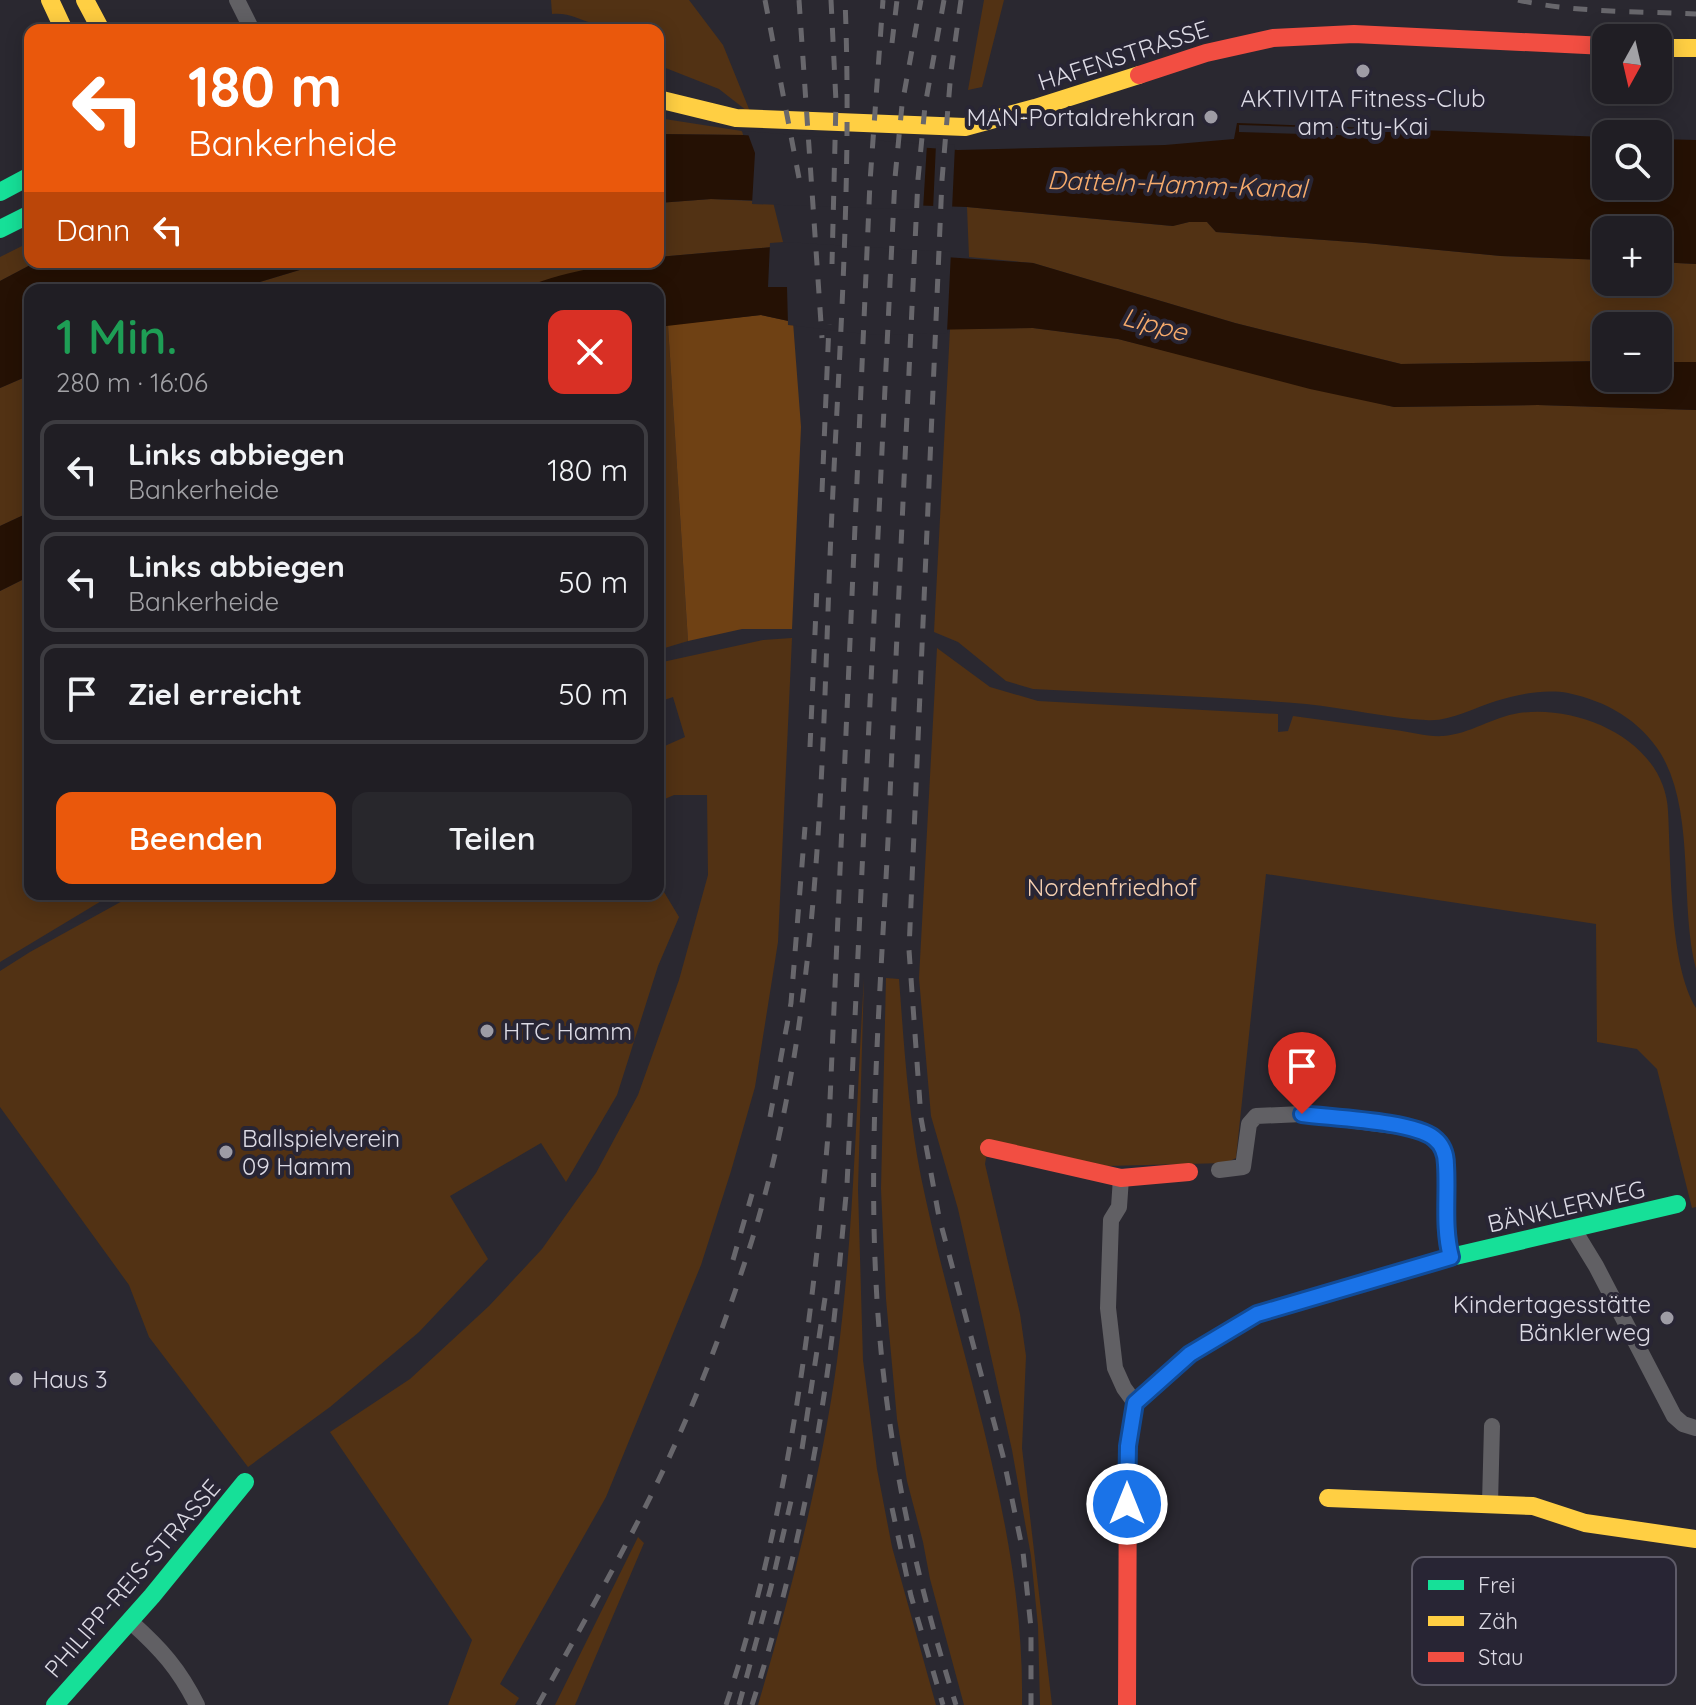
<!DOCTYPE html>
<html lang="de">
<meta charset="utf-8">
<style>
:root{--surface:#201e24;--page:#28272c;--text:#f1f3f6;--muted:#a2a2a6;--line:#3d3c41;--accent:#ea580c}
body{margin:0;font-family:Quicksand,sans-serif;background:var(--page);color:var(--text);height:100vh;display:flex;flex-direction:column;font-size:30px;white-space:nowrap}
*{box-sizing:border-box;margin:0}
p{font-size:26px;color:var(--muted)}
.icon{flex:none;width:44px;height:44px;fill:none;stroke:currentColor;stroke-width:2;stroke-linecap:round;stroke-linejoin:round}
.map{position:relative;flex:1;overflow:hidden}
.details{position:absolute;left:24px;top:284px;width:640px;height:616px;display:flex;flex-direction:column;background:var(--surface);border-radius:16px;box-shadow:0 4px 20px #0003,0 0 0 2px var(--line)}
.details>*{flex:none}
.guide{position:absolute;left:24px;top:24px;width:640px;height:244px;border-radius:16px;box-shadow:0 4px 20px #0003,0 0 0 2px var(--line);background:#ea580c;color:#fff;overflow:hidden}
.needle{width:52px;rotate:188deg}
.fabs{position:absolute;left:1592px;top:24px;display:grid;gap:16px}
.fabs a{display:grid;place-items:center;width:80px;height:80px;border-radius:16px;background:var(--surface);box-shadow:0 4px 20px #0003,0 0 0 2px var(--line);font-size:40px}
.pin{position:absolute;display:grid;place-items:center;width:68px;height:68px;color:#fff;margin:-82px -34px;border-radius:50% 50% 50% 0;rotate:-45deg;box-shadow:0 0 8px #0007}
.pin .icon{rotate:45deg}
.me{position:absolute;width:88px;margin:-44px;rotate:0deg;stroke-linejoin:round;filter:drop-shadow(0 0 6px #0008)}
.turn{display:flex;align-items:center;gap:28px;height:168px;padding:0 32px;font-size:36px}
.turn .icon{width:104px;height:104px;stroke-width:2.5}
.turn b{display:block;font-size:56px;line-height:68px}
.then{display:flex;align-items:center;height:76px;padding:0 32px;background:#0003;gap:16px;font-size:30px}
.round{display:grid;place-items:center;flex:none;width:84px;height:84px;border-radius:16px;background:var(--page)}
.headline{display:flex;align-items:center;justify-content:space-between;height:136px;padding:0 32px}
h1{font-size:48px;font-weight:600;line-height:60px;color:#1e9e55}
.action{display:flex;gap:16px;margin-top:auto;padding:16px 32px}
.action a{flex:1;height:92px;border-radius:16px;background:var(--accent);color:#fff;font-size:32px;font-weight:600;line-height:92px;text-align:center}
.action a+a{background:var(--page);color:var(--text)}
ul{padding:0;list-style:none}
li{display:flex;align-items:center;gap:24px;height:100px;margin:0 16px 12px;padding:0 16px;border:4px solid var(--line);border-radius:16px}
li div{flex:1}
li b{display:block;font-size:30px}
li em{font-style:normal}
.map>svg:first-child{display:block}
</style>
<div class="map">
<svg width="1696" height="1705" viewBox="0 0 1696 1705">
<rect width="100%" height="100%" fill="#2a2830"/>
<path fill="#523214" d="M551 0H689L723 45 751 114 719 89 658 65V30C637 30 616 30 595 24 580 20 568 12 552 14Z
M984 0H1004L982 87 968 90Z
M658 118 742 131 743 135 658 134Z
M711 199 773 202 784 246 658 257V203Z
M967 207 1172 226 1189 222H1207L1216 232 1366 243 1501 256 1606 260V282H1658V262L1696 264V362H1658V326H1606V361L1401 364 1235 323 1033 263 969 257Z
M30 242V262H36L0 281V257Z
M326 262H622L533 284 518 290H233Z
M668 325 688 641 658 650V326Z
M1033 328 1118 339 1394 407 1538 405 1696 410V969C1679 904 1696 813 1661 754 1640 720 1606 701 1568 693 1545 689 1518 694 1496 701 1473 708 1450 722 1426 720 1386 718 1346 708 1306 704 1215 696 1124 694 1033 689L1006 681 958 642 934 632 950 329Z
M30 375V512L0 526V388Z
M30 576V894H113L0 962V591Z
M792 638 778 942 755 1087 731 1171 701 1265 606 1497 500 1684 519 1698 515 1705H448L472 1640 330 1432 410 1379 489 1306 542 1249 596 1173 638 1095 679 980 708 875 707 795H674L658 802V749L685 737 673 697 658 702V663L763 640Z
M937 648 990 687 1038 701 1278 714V732L1288 731 1293 716C1327 721 1361 725 1395 730 1411 732 1428 737 1443 736 1470 734 1493 717 1519 713 1581 704 1665 742 1668 811 1671 863 1669 964 1696 1008V1207L1692 1208 1657 1069 1637 1049 1597 1042 1596 924 1266 874 1236 1158 1226 1163 1106 1166 989 1140 985 1164 1020 1314 1026 1356 1022 1448 1052 1705H1040L1038 1626 1031 1556 1012 1450 958 1209 931 1116 919 978Z
M658 882 679 917 658 966 617 1095 566 1182 541 1143 450 1196 488 1259 419 1332 330 1407 248 1467 149 1337 129 1285 0 1107V971L30 952 135 894H658Z
M864 978 858 1189 863 1360 877 1469 892 1547 936 1705H758C791 1592 821 1477 837 1361 854 1234 856 1105 864 978Z
M886 978 899 979C904 1045 908 1111 921 1177 957 1352 1025 1524 1022 1705H964L930 1579 923 1542 907 1481 897 1419 886 1299 881 1189Z
M638 1537 644 1543 575 1705H555Z"/>
<path fill="#6f4114" d="M761 315 793 322 801 427 792 629H742L688 641 668 325Z"/>
<path fill="#251104" d="M1237 123 1606 137V186H1658V139L1696 140V264L1658 262V230H1606V260L1501 256 1366 243 1216 232 1207 222H1189L1173 226 967 207 711 199 658 203V134L743 135 958 150 1165 145 1234 139Z
M784 246 1033 263 1235 323 1401 364 1606 361V378H1658V362H1696V410L1538 405 1394 407 1310 389 1118 339 1033 328 873 331 793 322 761 315 658 327V290H518C561 272 612 262 658 262V257Z
M36 262H326L233 290H30V375L0 388V281Z
M30 512V576L0 591V526Z"/>
<path fill="#2a2830" d="M1239 125 1369 129V136L1239 132Z
M741 131 927 144 923 210 752 204 755 153 748 134Z
M936 144 955 145 952 210H933Z
M784 242 951 252 947 333 873 335 788 325 787 287H768L770 243Z"/>
<g fill="none" stroke-linecap="round" stroke-linejoin="round">
<path stroke="#616064" stroke-width="16" d="M237 0 252 30
M1219 1170 1243 1167 1249 1124 1256 1116 1302 1114 1417 1129C1430 1135 1440 1139 1445 1153L1447 1230 1451 1257
M1121 1178 1119 1207 1111 1220 1108 1308 1115 1368 1124 1388 1135 1403
M1574 1230 1596 1266 1674 1416 1683 1424 1696 1428
M1490 1503 1492 1426
M132 1623C161 1649 179 1669 197 1705"/>
<path stroke="#16e098" stroke-width="18" d="M0 192 30 176
M0 229 30 214
M1140 1399 1190 1354 1257 1314 1451 1257 1677 1204
M55 1705 152 1596 245 1482"/>
<path stroke="#ffcf43" stroke-width="18" d="M50 0 64 30
M85 0 101 30
M1658 48H1696
M658 99 736 118 965 127 1035 108 1139 75
M1328 1498 1533 1506 1585 1523 1696 1539"/>
<path stroke="#f24e42" stroke-width="18" d="M1139 75 1206 53 1273 38 1354 34 1606 46
M989 1148 1121 1178 1189 1172
M1127 1705 1128 1446 1135 1403 1140 1399"/>
<path stroke="#68676c" stroke-width="5" stroke-dasharray="14 14" stroke-linecap="butt" d="M765 0 799 178
M799 0 822 338
M831 0 836 102 832 264
M944 0 925 106 918 179C908 393 898 606 889 819 882 973 868 1128 876 1282 883 1426 912 1567 956 1705
M961 0 951 71 942 180 909 950 921 1118 939 1217 1003 1456 1023 1552 1031 1628V1705
M1518 0C1575 13 1637 11 1696 14
M892 43 897 0
M822 492 829 324
M810 747 817 587
M770 1117 791 1003 805 827
M733 1260 752 1194
M802 1449 825 1298
M892 1508 911 1596 943 1705
M538 1705C579 1630 622 1556 659 1479 696 1402 726 1322 752 1240 817 1028 821 803 829 583 836 389 853 195 845 0
M726 1705C788 1517 813 1319 829 1123L870 182 883 0
M739 1705 771 1587 794 1488
M752 1705C790 1586 817 1460 832 1337 838 1286 842 1236 847 1185L895 178 902 105 921 0"/>
</g>
<g fill="none" stroke-linecap="round" stroke-linejoin="round">
<g stroke="#114b97" stroke-width="20">
<path id="route" d="M1127 1504 1128 1446 1135 1403 1190 1354 1257 1314 1451 1257C1443 1227 1448 1195 1446 1165 1446 1154 1443 1145 1434 1138 1413 1121 1331 1118 1302 1114"/>
</g>
<use href="#route" stroke="#1a73e8" stroke-width="14"/>
</g>
<g fill="#9e9ca5" stroke="#282534" stroke-width="3">
<circle cx="1363" cy="71" r="8"/>
<circle cx="1211" cy="117" r="8"/>
<circle cx="487" cy="1031" r="8"/>
<circle cx="226" cy="1152" r="8"/>
<circle cx="1667" cy="1318" r="8"/>
<circle cx="16" cy="1379" r="8"/>
</g>
<g text-anchor="middle" dominant-baseline="central" stroke-width="8" stroke-linejoin="round" paint-order="stroke">
<g font-size="24" fill="#dcdae4" stroke="#282534">
<text transform="translate(1123 55) rotate(-18)">HAFENSTRASSE</text>
<text transform="translate(1566 1206) rotate(-13)">BÄNKLERWEG</text>
<text transform="translate(132 1578) rotate(-49)">PHILIPP-REIS-STRASSE</text>
</g>
<g font-size="24" fill="#dcdae4" stroke="#282534" text-anchor="start">
<text x="1363" y="98" text-anchor="middle">AKTIVITA Fitness-Club<tspan x="1363" dy="28">am City-Kai</tspan></text>
<text x="1195" y="117" text-anchor="end">MAN-Portaldrehkran</text>
<text x="503" y="1031">HTC Hamm</text>
<text x="242" y="1138">Ballspielverein<tspan x="242" dy="28">09 Hamm</tspan></text>
<text x="1651" y="1304" text-anchor="end">Kindertagesstätte<tspan x="1651" dy="28">Bänklerweg</tspan></text>
<text x="32" y="1379">Haus 3</text>
</g>
<g font-size="24" fill="#f5cfb0" stroke="#282534">
<text x="1112" y="887">Nordenfriedhof</text>
</g>
<g font-size="26" font-style="italic" fill="#f7ab6c" stroke="#282534">
<text transform="translate(1177 184) rotate(2)">Datteln-Hamm-Kanal</text>
<text transform="translate(1155 324) rotate(15)">Lippe</text>
</g>
</g>
<rect x="1412" y="1557" width="264" height="128" rx="12" fill="#282534" stroke="#5e5b69" stroke-width="2"/>
<rect x="1428" y="1580" width="36" height="10" fill="#16e098"/>
<rect x="1428" y="1616" width="36" height="10" fill="#ffcf43"/>
<rect x="1428" y="1652" width="36" height="10" fill="#f24e42"/>
<g font-size="22" fill="#dcdae4">
<text x="1478" y="1593">Frei</text>
<text x="1478" y="1629">Zäh</text>
<text x="1478" y="1665">Stau</text>
</g>
</svg>
<div class="fabs">
<a><svg class="needle" viewBox="-14 -14 28 28"><path d="M0-13l5 13h-10z" fill="#e53935"/><path d="M0 13l5-13h-10z" fill="#a2a2a6"/></svg></a>
<a><svg class="icon" aria-label="search" viewBox="0 0 24 24"><circle cx="10" cy="10" r="6"/><path d="M15 15l6 6"/></svg></a>
<a>+</a>
<a>−</a>
</div>
<div class="pin" style="left:1302px;top:1114px;background:#d93025"><svg class="icon" aria-label="arrive" viewBox="0 0 24 24"><path d="M6 21V4h12l-3 4 3 4H6"/></svg></div>
<svg class="me" style="left:1127px;top:1504px" viewBox="-20 -20 40 40"><circle r="17" fill="#1a73e8" stroke="#fff" stroke-width="3"/><path d="M0-11L8 9 0 5-8 9z" fill="#fff"/></svg>
<div class="guide">
<div class="turn"><svg class="icon" aria-label="left" viewBox="0 0 24 24"><path d="M17 20v-9H6M10 6l-5 5 5 5"/></svg><div><b>180 m</b>Bankerheide</div></div>
<div class="then">Dann<svg class="icon" aria-label="left" viewBox="0 0 24 24"><path d="M17 20v-9H6M10 6l-5 5 5 5"/></svg></div>
</div>
<section class="details">
<div class="headline"><div><h1>1 Min.</h1><p>280 m · 16:06</p></div><a class="round" style="background:#d93025;color:#fff"><svg class="icon" aria-label="close" viewBox="0 0 24 24"><path d="M6 6l12 12M18 6L6 18"/></svg></a></div>
<ul>
<li><svg class="icon" aria-label="left" viewBox="0 0 24 24"><path d="M17 20v-9H6M10 6l-5 5 5 5"/></svg><div><b>Links abbiegen</b><p>Bankerheide</p></div><em>180 m</em></li>
<li><svg class="icon" aria-label="left" viewBox="0 0 24 24"><path d="M17 20v-9H6M10 6l-5 5 5 5"/></svg><div><b>Links abbiegen</b><p>Bankerheide</p></div><em>50 m</em></li>
<li><svg class="icon" aria-label="arrive" viewBox="0 0 24 24"><path d="M6 21V4h12l-3 4 3 4H6"/></svg><div><b>Ziel erreicht</b></div><em>50 m</em></li>
</ul>
<div class="action"><a>Beenden</a><a>Teilen</a></div>
</section>
</div>
